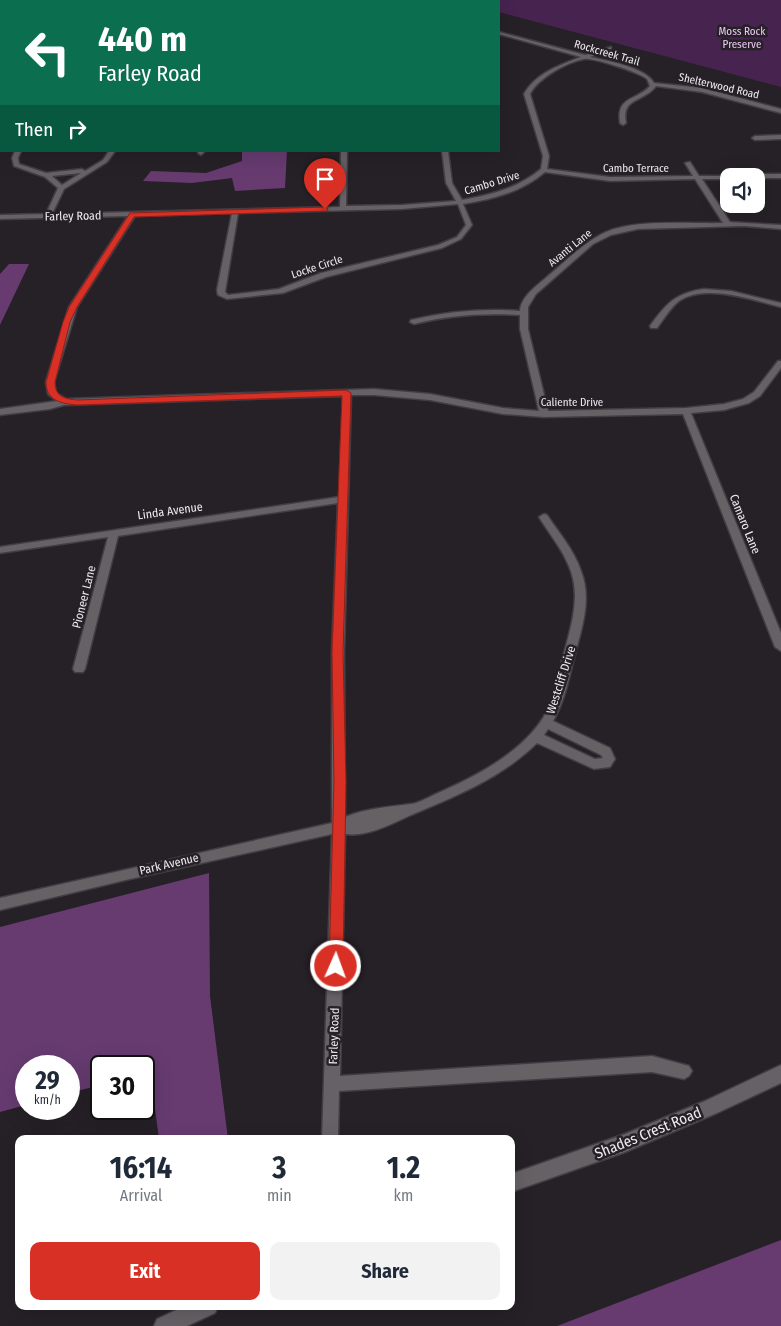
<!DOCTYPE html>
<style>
:root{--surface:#fff;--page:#f2f2f3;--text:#1f2937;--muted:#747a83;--accent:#d93025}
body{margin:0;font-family:"Fira Sans Condensed",sans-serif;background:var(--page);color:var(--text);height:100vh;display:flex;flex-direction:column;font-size:19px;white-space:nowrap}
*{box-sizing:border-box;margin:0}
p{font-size:16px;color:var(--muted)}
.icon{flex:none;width:28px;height:28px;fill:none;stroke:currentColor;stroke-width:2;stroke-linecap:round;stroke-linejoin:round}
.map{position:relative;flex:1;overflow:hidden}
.details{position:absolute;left:15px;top:1135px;width:500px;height:175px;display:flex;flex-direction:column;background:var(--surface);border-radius:10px;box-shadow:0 5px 20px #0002}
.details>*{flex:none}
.top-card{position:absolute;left:0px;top:0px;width:500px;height:152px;box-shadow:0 5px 20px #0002;background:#0b6e4f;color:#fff;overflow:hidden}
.tools{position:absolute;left:720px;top:168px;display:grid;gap:10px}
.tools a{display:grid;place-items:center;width:45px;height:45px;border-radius:10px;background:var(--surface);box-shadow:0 5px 20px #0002;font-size:25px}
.speed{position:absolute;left:15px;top:1055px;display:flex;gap:10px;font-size:25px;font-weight:700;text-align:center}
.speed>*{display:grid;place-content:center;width:65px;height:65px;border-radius:50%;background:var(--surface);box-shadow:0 5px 20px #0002;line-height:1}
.speed small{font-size:12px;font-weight:400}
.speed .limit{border:2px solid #111;border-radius:8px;background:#fff;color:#111}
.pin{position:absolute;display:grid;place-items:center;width:42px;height:42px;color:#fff;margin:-51px -21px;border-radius:50% 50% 50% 0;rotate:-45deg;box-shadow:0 0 5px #0007}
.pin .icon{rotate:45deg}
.me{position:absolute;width:55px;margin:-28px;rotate:2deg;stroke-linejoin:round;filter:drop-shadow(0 0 4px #0008)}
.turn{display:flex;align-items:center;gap:18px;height:105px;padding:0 15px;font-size:22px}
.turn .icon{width:65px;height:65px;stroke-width:2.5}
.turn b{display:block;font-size:35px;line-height:42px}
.then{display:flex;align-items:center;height:48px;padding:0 15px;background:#0003;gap:10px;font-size:19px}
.eta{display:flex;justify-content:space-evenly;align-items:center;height:85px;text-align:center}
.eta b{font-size:30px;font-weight:700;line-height:35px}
.action{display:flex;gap:10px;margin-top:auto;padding:10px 15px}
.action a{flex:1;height:58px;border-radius:10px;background:var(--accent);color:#fff;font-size:20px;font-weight:700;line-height:58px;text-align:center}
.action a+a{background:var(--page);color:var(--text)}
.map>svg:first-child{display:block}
</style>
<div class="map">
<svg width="781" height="1326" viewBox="0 0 781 1326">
<rect width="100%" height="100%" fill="#262027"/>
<path fill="#47234f" d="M455 0H781V87L499 12V1Z"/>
<path fill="#673b70" d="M242 151H287L285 188 235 191 232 178 192 183 143 181 151 171 206 173 242 161Z
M9 264H29L0 325V274Z
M209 873 210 996 228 1139H159L150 1072 144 1074V1066H101V1085L69 1093V1066H26V1105L0 1112V927Z
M781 1240V1326H557Z"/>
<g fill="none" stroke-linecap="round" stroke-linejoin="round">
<g stroke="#423c43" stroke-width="3">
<path id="minor" d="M177 0H181V1H177Z
M314 0H318V1H314Z
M384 0H388V1H384Z
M0 12H1V14H0Z
M499 32 585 55 611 47V49L590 57C608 61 645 67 654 83L702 88 781 109V113L702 92 656 86C643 103 621 97 626 123L623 125 620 123C616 96 636 101 650 86 649 84 648 81 647 79 641 73 592 57 584 59 567 62 538 78 530 94L549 156 547 169 610 177 693 176 685 163 690 162 699 176H732H729V179H702L730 222 781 225V229L744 226 638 229 611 235 593 244 536 294 528 307V329L548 411 686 408 724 404 743 399 754 392 778 361H781V368L760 396 749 403 724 410 691 413 781 633V651L775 647 683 414 544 417 503 414 430 400 374 395H351L344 652 345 817C367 808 389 807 411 804 419 803 429 797 436 794 474 777 519 755 543 718 554 700 557 678 563 657 571 626 583 593 567 562 560 546 548 532 539 517L544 514 547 515C559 533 574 550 581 571 593 601 580 633 573 662 568 682 564 702 553 721L610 748 615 759 610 767 594 769 537 743C501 778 457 796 411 815 391 824 368 837 345 834L340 1076 652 1056 689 1066 692 1071 689 1076 684 1079 652 1072 339 1091 338 1139H322L332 834 130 879 0 910V898L332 823V652L338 503 118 536 85 669 83 672H75L73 669 108 537 0 553V547L339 497 343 396 64 405 50 409 0 415V409L57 401 48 394 46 382 69 307 128 216 0 219V215L46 214 58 188 45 177 14 166 12 158 15 151H21L18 158 19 164 46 173 82 169 85 171 103 160 109 151H115L107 162 64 189 52 214 340 207 341 151H347L346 206 402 205 456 201 446 183 442 151H448L452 183 462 200C491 195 518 188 541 169L543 156 524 94C536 73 560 65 581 57L499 34ZM545 172 610 181 695 179 723 223C691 224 635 219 606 232 584 242 566 261 548 276 538 285 521 296 520 311 483 308 448 311 411 320L410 322 414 324C450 315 484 313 520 315V329L539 411 503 408 430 394 374 389 66 399 56 393 54 382 77 307 135 216 232 213 217 290 218 295 227 299 283 293 326 277 442 248 461 239 472 225 463 204C494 199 521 192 545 172ZM81 173 62 185 52 176ZM458 204 466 225 457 237 438 245 321 273 279 289 228 295 225 292 238 213 402 209ZM548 729 601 755 603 758 595 759 544 735Z
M781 135V139L755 140 752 138 755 136Z
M199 151H205L201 155 198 153Z
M756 174H781V178H756L753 176Z
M704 289 731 291 781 303V307C753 300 705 283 679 301 670 308 664 319 657 328H651L650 326C666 304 675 293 704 289Z"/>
</g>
<g stroke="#423c43" stroke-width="3">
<path id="tertiary" d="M781 1065V1083L717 1113 625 1152 511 1192V1174L625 1134 705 1101Z
M185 1306H218L215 1313 187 1326H154L157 1319Z"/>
</g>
<use href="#minor" fill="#656165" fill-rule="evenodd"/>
<use href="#tertiary" fill="#656165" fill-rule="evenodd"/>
</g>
<path fill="#d93025" stroke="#8d1f18" d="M325 207 328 209 327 211 134 217 77 307 70 322 55 382C55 397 65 399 78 400L346 390 351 393 343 652 346 782 343 966 341 971 336 973 331 971 329 966 334 782 332 652 342 396 78 405C62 404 46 401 46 382L63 322 69 307 130 213Z"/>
<g text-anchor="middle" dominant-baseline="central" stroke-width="5" stroke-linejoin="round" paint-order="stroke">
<g font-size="11" fill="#f0c8f8" stroke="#262027">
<text x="742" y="31">Moss Rock<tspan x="742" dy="13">Preserve</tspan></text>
</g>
<g font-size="11" fill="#eeeaef" stroke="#262027">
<text transform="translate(607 53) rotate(16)">Rockcreek Trail</text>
<text transform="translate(719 86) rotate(13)">Shelterwood Road</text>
<text x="636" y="168">Cambo Terrace</text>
<text transform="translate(492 183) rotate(-17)">Cambo Drive</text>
<text transform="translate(570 248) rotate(-39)">Avanti Lane</text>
<text transform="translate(317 267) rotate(-18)">Locke Circle</text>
<text x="572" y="402">Caliente Drive</text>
</g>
<g font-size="12" fill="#eeeaef" stroke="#262027">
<text transform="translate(73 216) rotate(-1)">Farley Road</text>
<text transform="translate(170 511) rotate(-8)">Linda Avenue</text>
<text transform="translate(745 524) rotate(68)">Camaro Lane</text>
<text transform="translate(84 597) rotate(-76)">Pioneer Lane</text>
<text transform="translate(561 680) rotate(-72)">Westcliff Drive</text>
<text transform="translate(169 864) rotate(-13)">Park Avenue</text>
<text transform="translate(334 1036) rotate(-88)">Farley Road</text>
</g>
<g font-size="15" fill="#eeeaef" stroke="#262027">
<text transform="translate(648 1133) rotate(-22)">Shades Crest Road</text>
</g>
</g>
</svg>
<div class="tools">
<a><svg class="icon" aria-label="sound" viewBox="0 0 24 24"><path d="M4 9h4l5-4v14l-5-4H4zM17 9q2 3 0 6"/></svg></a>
</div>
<div class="speed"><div>29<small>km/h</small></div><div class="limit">30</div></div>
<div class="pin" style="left:325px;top:209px;background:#d93025"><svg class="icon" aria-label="arrive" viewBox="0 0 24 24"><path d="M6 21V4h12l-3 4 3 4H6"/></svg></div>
<svg class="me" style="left:336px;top:966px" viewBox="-20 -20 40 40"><circle r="17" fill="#d93025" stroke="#fff" stroke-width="3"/><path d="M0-11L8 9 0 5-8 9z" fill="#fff"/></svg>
<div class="top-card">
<div class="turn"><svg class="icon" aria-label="left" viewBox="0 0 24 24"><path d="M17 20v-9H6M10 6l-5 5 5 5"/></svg><div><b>440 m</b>Farley Road</div></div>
<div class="then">Then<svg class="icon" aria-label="right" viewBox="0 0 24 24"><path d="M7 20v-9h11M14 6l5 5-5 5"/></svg></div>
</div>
<section class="details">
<div class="eta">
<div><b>16:14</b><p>Arrival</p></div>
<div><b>3</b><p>min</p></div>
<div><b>1.2</b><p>km</p></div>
</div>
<div class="action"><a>Exit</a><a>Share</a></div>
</section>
</div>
